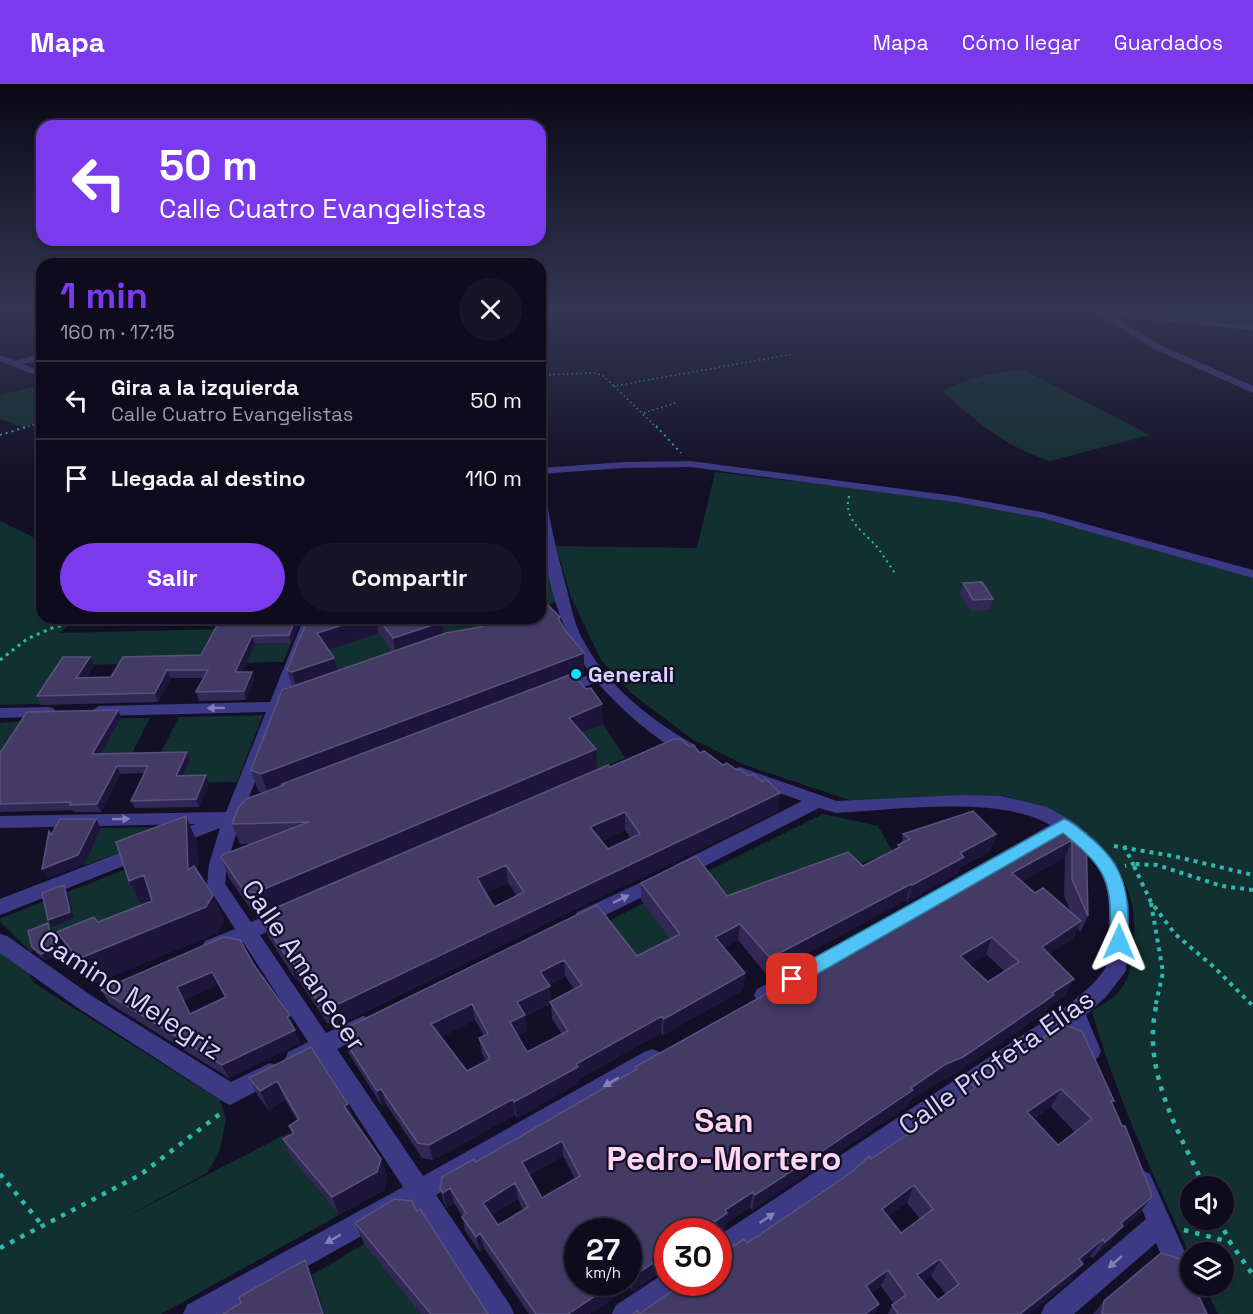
<!DOCTYPE html>
<html lang="es">
<meta charset="utf-8">
<style>
:root{--surface:#0e0b1c;--page:#171425;--text:#f1f3f6;--muted:#9b9ba3;--line:#2e2b3b;--accent:#7c3aed}
body{margin:0;font-family:"Space Grotesk",sans-serif;background:var(--page);color:var(--text);height:100vh;display:flex;flex-direction:column;font-size:22px;white-space:nowrap}
*{box-sizing:border-box;margin:0}
p{font-size:20px;color:var(--muted)}
.icon{flex:none;width:33px;height:33px;fill:none;stroke:currentColor;stroke-width:2;stroke-linecap:round;stroke-linejoin:round}
.map{position:relative;flex:1;overflow:hidden}
.details{position:absolute;left:36px;top:174px;width:510px;height:366px;display:flex;flex-direction:column;background:var(--surface);border-radius:18px;box-shadow:0 2px 4px #0004,0 0 0 2px var(--line)}
.details>*{flex:none}
.banner{position:absolute;left:36px;top:36px;width:510px;height:126px;border-radius:18px;box-shadow:0 2px 4px #0004,0 0 0 2px var(--line);background:#7c3aed;color:#fff;overflow:hidden}
.buttons{position:absolute;left:1180px;top:1092px;display:grid;gap:12px}
.buttons a{display:grid;place-items:center;width:54px;height:54px;border-radius:50%;background:var(--surface);box-shadow:0 2px 4px #0004,0 0 0 2px var(--line);font-size:30px}
.speed{position:absolute;left:564px;top:1134px;display:flex;gap:12px;font-size:30px;font-weight:700;text-align:center}
.speed>*{display:grid;place-content:center;width:78px;height:78px;border-radius:50%;background:var(--surface);box-shadow:0 2px 4px #0004,0 0 0 2px var(--line);line-height:1}
.speed small{font-size:15px;font-weight:400}
.speed .limit{border:9px solid #d22;background:#fff;color:#111}
.pin{position:absolute;display:grid;place-items:center;width:51px;height:51px;color:#fff;margin:-26px;border-radius:12px;box-shadow:0 3px 9px #0006}
.me{position:absolute;width:66px;margin:-33px;rotate:1deg;stroke-linejoin:round;filter:drop-shadow(0 0 4px #0008)}
.turn{display:flex;align-items:center;gap:21px;height:126px;padding:0 24px;font-size:27px}
.turn .icon{width:78px;height:78px;stroke-width:2.5}
.turn b{display:block;font-size:42px;line-height:51px}
.round{display:grid;place-items:center;flex:none;width:63px;height:63px;border-radius:32px;background:var(--page)}
.summary{display:flex;align-items:center;justify-content:space-between;height:102px;padding:0 24px}
h1{font-size:36px;font-weight:600;line-height:45px;color:var(--accent)}
.primary-button{display:flex;gap:12px;margin-top:auto;padding:12px 24px}
.primary-button a{flex:1;height:69px;border-radius:36px;background:var(--accent);color:#fff;font-size:24px;font-weight:600;line-height:69px;text-align:center}
.primary-button a+a{background:var(--page);color:var(--text)}
ul{padding:0;list-style:none}
li{display:flex;align-items:center;gap:18px;height:78px;padding:0 24px;border-top:2px solid var(--line)}
li div{flex:1}
li b{display:block;font-size:22px}
li em{font-style:normal}
header{display:flex;align-items:center;gap:36px;box-sizing:border-box;height:84px;padding:0 30px;background:var(--accent);color:#fff}
header strong{font-size:28px}
nav{display:flex;gap:33px;margin-inline-start:auto;font-size:21px}
.map>svg:first-child{display:block}
</style>
<header>
<strong>Mapa</strong>
<nav><a>Mapa</a><a>Cómo llegar</a><a>Guardados</a></nav>
</header>
<div class="map">
<svg width="1253" height="1230" viewBox="0 0 1253 1230">
<rect width="100%" height="100%" fill="#130f26"/>
<path fill="#12302f" fill-rule="evenodd" d="M1097 225H1253V243L1221 238 1109 228Z
M1023 286 1028 288 1150 351 1050 377C1011 366 971 335 943 307 961 295 1002 286 1023 286Z
M42 301V337L22 343 0 335V311Z
M715 388 933 413 1025 430 1253 492V1230H1218L1204 1202H1224V1168H1191V1173C1154 1093 1116 1012 1092 927 1101 921 1115 914 1121 905 1132 890 1134 869 1134 852 1139 773 1073 729 1004 712L852 717 745 681 692 655 631 609 601 576 571 513 556 462 697 464ZM1191 1102H1224V1136H1191Z
M0 437 42 457V534H135L76 535 60 549 222 545 205 579 67 581 41 620 0 621Z
M540 447 554 504 556 518 540 524Z
M439 534H511L445 557Z
M379 549 397 574 339 594 322 568Z
M291 559 283 578 234 579 242 561Z
M263 631 237 698 179 699 157 676 179 633Z
M120 634H150L128 677 96 678Z
M31 636 0 683V639Z
M603 640 625 674 597 686 570 654Z
M823 730 878 742 893 768 734 824 698 792Z
M161 743 158 754 83 782 101 744Z
M129 784 142 823 31 868 0 838 1 834Z
M644 819 679 866 637 888 601 841Z
M0 866 27 885 34 899 220 1016 226 1035 219 1069 207 1089 120 1136 288 1049 303 1067 310 1096 339 1131 161 1230H0Z
M364 1160 422 1230H324L312 1191Z"/>
<g fill="none" stroke-linecap="round" stroke-linejoin="round">
<path stroke="#2fb8b0" stroke-width="1.5" stroke-dasharray="1.5 3" stroke-linecap="butt" d="M682 225 687 228
M540 291 593 289 602 291 614 302
M644 329 675 319
M24 344 42 338
M657 344 614 302 794 270"/>
<path stroke="#2fb8b0" stroke-width="2" stroke-dasharray="2 4" stroke-linecap="butt" d="M656 342 681 369
M0 351 29 342
M849 412C843 436 863 447 877 463 884 472 890 482 896 491"/>
<path stroke="#2fb8b0" stroke-width="3" stroke-dasharray="3 4.5" stroke-linecap="butt" d="M0 576 27 555 54 543 79 538 221 537"/>
<path stroke="#2fb8b0" stroke-width="4" stroke-dasharray="4 5" stroke-linecap="butt" d="M1114 762 1173 772 1253 791
M1124 762 1133 780 1125 782
M1253 806 1222 802 1157 781 1133 780 1151 818 1175 850 1215 884 1253 922
M1151 819 1163 888 1155 924"/>
<path stroke="#2fb8b0" stroke-width="4.5" stroke-dasharray="4.5 7" stroke-linecap="butt" d="M1156 923C1142 987 1178 1046 1204 1102
M0 1090 42 1141
M1219 1136 1230 1158
M1184 1146 1230 1158 1253 1191
M0 1164 140 1091 221 1029 223 1025"/>
<path fill="#3d3a85" fill-rule="evenodd" d="M1089 225 1253 242V246L1113 232 1160 261 1253 302V309L1154 265Z
M42 270V276L23 280 42 288V294L0 277V271L15 277Z
M691 377 955 412 1042 428 1253 486V494L1041 434 955 418 691 383 624 384 540 390V384L624 378Z
M540 408 546 411C550 443 559 474 567 506 571 522 574 539 582 554 606 601 650 636 695 661L697 665 695 669C672 675 612 616 597 598L562 611 555 606 557 603 591 590C553 538 540 471 540 408Z
M304 534H318L286 616 290 620 283 626 244 726 247 731 240 737 227 780 225 800 251 838 281 825 288 828 290 833 288 838 260 851 326 949 363 932 370 934 373 941 370 948 337 965 423 1092 644 968 652 965 660 968 663 975 660 982 436 1111 510 1221 514 1230H486L415 1122 222 1230H183L187 1221 403 1103 319 974 296 985 288 982 285 975 288 968 308 958 243 858 212 871 205 869 202 863 205 857 235 845 207 801 209 780 220 744 176 761 170 759 167 754 170 749 196 740 0 744V732L226 728 266 628 99 632 91 627 99 622 270 618Z
M48 623 53 624 56 628 53 632 0 634V624Z
M740 683 837 717 961 711 1001 712 1047 723 1074 738 1097 757 1116 779 1129 821 1126 887 1105 914 1086 931 1101 967 1098 974 1090 977 1082 974 1069 943 727 1176 718 1179V1152L1067 922C1080 911 1095 900 1104 886 1109 879 1108 863 1108 854 1112 800 1106 784 1064 749L968 804 962 806 956 804 953 799 956 794 1050 741C1001 711 895 726 836 729L819 724 687 791 681 793 675 791 672 786 675 781 802 717 734 693 732 689 734 685Z
M140 761 146 763 149 768 146 773 0 831V815Z
M657 791 663 793 666 798 663 803 591 838 584 841 577 838 575 833 577 828Z
M886 834 893 836 896 842 893 848 771 917 764 920 757 917 754 911 757 905Z
M0 850 7 852 92 912 231 998 270 979 278 982 281 989 278 996 230 1021 222 1017 78 924 0 869Z
M1142 1086 1150 1090 1191 1182V1200L1182 1204 1173 1200 1156 1159 1074 1230H1041L1045 1221 1146 1135 1130 1098 1134 1090Z
M668 1187V1198H685L681 1207 648 1230H612L616 1221Z"/>
</g>
<path fill="#312854" fill-rule="evenodd" d="M963 499 993 515 990 526 970 527 960 510Z
M560 533V539L565 546 584 569V590L575 593 603 640 582 649 597 685 262 829 252 827 229 794 221 773 251 760H240L232 740 263 709 258 707 251 686 292 602 287 586 308 534H441L444 550ZM379 549 392 568 337 587 334 574 329 566Z
M220 536 298 543 291 559 255 560 242 588 255 596 246 616 199 617 196 608 203 594H171L158 618 41 621 37 612 94 581 86 594 111 593 201 571Z
M121 634 100 670 187 668 190 675 183 691 209 698 199 723 135 724 131 717 144 689 120 690 101 728H74L72 726 0 728V669Z
M690 663 723 681 737 686 762 698 780 709 778 727 338 941 327 939 298 895 296 896 269 854 262 836 610 683ZM625 746 631 755 608 765 601 757ZM508 799 517 812 494 823 486 809Z
M1086 749 1088 832 1080 849 1078 844 1073 854 1049 870 1066 911 1048 923 1046 928 956 989 940 997 909 1017 908 1022 752 1126 750 1123 726 1139 725 1144 718 1148H668V1183L632 1207 630 1203 590 1230H529L484 1164 480 1168 465 1147 462 1132 454 1119 447 1124 444 1119 440 1104 476 1078 635 986V983L869 852 870 849 980 790ZM1065 773 1064 812 1071 828 1035 809 1022 797ZM986 870 1004 887 988 898 969 880ZM563 1072 575 1095 542 1114 529 1091ZM518 1115 523 1126 498 1141 491 1131Z
M903 750H996L990 767 960 783 958 789 907 818 906 816 767 891 738 856 724 864 745 889 743 906 663 951 661 949 579 995V999L517 1034 515 1031 433 1076 422 1074 386 1020 382 1022 349 970 343 954 597 821 637 872 670 855 641 816V799L727 812 863 782 897 765 898 761 901 760ZM565 892 574 905 551 918 549 901ZM551 919 552 935 562 950 527 968 517 952 526 947 525 932ZM475 936 484 952 479 954 482 970 486 977 467 987 441 953Z
M197 758 198 788 213 811 224 837 217 849 93 900 73 874 57 848 98 838 141 821Z
M48 839 52 845 58 871 45 876 36 869 32 863Z
M254 881 295 945H294L300 959 229 994 109 919 101 906ZM218 901 225 914 190 930 184 916Z
M311 963 348 1020 354 1035 381 1075 387 1092 384 1106 339 1131 291 1073 283 1055 292 1050 289 1042 297 1036 285 1016 269 1026 258 1012 249 994Z
M992 987 1114 1017 1112 1019 1151 1114 1138 1131 1120 1146 1110 1158 1093 1174 1090 1172 1082 1179 1071 1196 1029 1230H888L892 1221 894 1220 881 1202 871 1209 879 1220 875 1230H633H639L683 1200V1198H718L747 1159 969 1008 972 1001ZM1051 1023 1075 1048 1058 1061 1034 1035ZM907 1119 920 1135 901 1149 888 1132ZM931 1192 946 1210 938 1216 923 1198Z
M417 1127 488 1230H421L364 1160 355 1139Z
M1104 1217 1207 1230H1093Z"/>
<path fill="#1d163a" d="M296 534 298 543 291 559 289 551Z
M365 534H376L379 549 322 568 317 549Z
M442 538 445 556 396 573 393 554Z
M252 552 255 560 238 597 235 588Z
M584 569V590L285 704 284 701 282 700 284 705 268 711 261 690Z
M90 573 94 581 80 602 76 594Z
M334 574 339 593 297 607 292 588Z
M167 586 171 594 158 618 155 609Z
M252 588 255 596 246 616 244 607Z
M602 620 603 640 570 654 569 634Z
M118 626 121 634 96 678 92 670Z
M596 665 597 685 262 829 255 809Z
M187 668 190 675 179 699 176 692Z
M117 682 120 690 101 728 97 720Z
M206 691 209 698 199 723 196 715Z
M780 709 778 727 338 941 332 923Z
M625 728V746L591 761 590 743Z
M186 732 197 758 199 812 188 786Z
M96 735 101 744 84 781 48 794 42 785Z
M996 750 990 767 960 783 958 789 907 818 912 801 960 769Z
M1072 756 1065 773 1006 806 1012 789Z
M506 781 508 799 480 812 477 794Z
M144 791 157 818 142 823 129 797Z
M911 800 906 816 767 891 770 874Z
M64 801 67 807 74 834 52 843 48 836Z
M213 811 224 837 217 849 93 900 78 875Z
M1081 837 1073 854 1034 880 1042 863Z
M48 839 52 845 58 871 45 876 41 870Z
M740 840 738 856 713 870 715 853Z
M992 853 986 870 954 889 960 872Z
M564 876 565 892 542 905 540 888Z
M292 877 298 895 296 896 290 878Z
M212 888 218 901 184 916 196 944 177 903Z
M745 889 743 906 663 951 664 935Z
M1074 895 1066 911 1048 923 1046 928 956 989 940 997 909 1017 908 1022 752 1126 755 1111 911 1004Z
M550 902 551 918 525 932 526 947 512 955 510 938 517 918Z
M472 920 475 936 434 957 431 940Z
M290 931 295 945 292 947 287 933Z
M662 932 661 949 579 995V999L517 1034 514 1018 576 980Z
M295 946 300 959 229 994 222 981Z
M277 997 285 1016 269 1026 260 1007Z
M381 1005 386 1020 382 1022 377 1007Z
M1061 1005 1051 1023 1018 1046 1027 1028Z
M513 1015 515 1031 433 1076 429 1061Z
M348 1020 355 1038 344 1022Z
M562 1057 563 1072 524 1093 522 1078Z
M381 1075 387 1092 384 1106 339 1131 332 1113Z
M515 1099 518 1115 486 1134 483 1119Z
M914 1101 907 1119 875 1142 882 1125Z
M450 1104 454 1119 447 1124 443 1109Z
M753 1108 750 1123 726 1139 725 1144 718 1148H700L725 1126Z
M1151 1114 1138 1131 1120 1146 1110 1158 1093 1174 1121 1139Z
M480 1149 484 1164 480 1168 476 1153Z
M1103 1155 1090 1172 1067 1192 1079 1175Z
M668 1169V1183L632 1207V1193Z
M940 1175 931 1192 909 1208 917 1191Z
M305 1176 310 1185 325 1230H323Z
M1083 1180 1071 1196 1056 1209 1029 1230H1020Z
M888 1186 881 1202 860 1218 866 1202Z
M630 1189V1203L590 1230H568L616 1198H628V1190Z
M879 1220 875 1230H865Z"/>
<path fill="#433a66" stroke="#5a527e" stroke-width="1.5" fill-rule="evenodd" d="M982 498 993 515 973 516 963 499Z
M545 518 560 533 558 534 565 546 584 569 261 690 251 686 282 606 446 549 480 543 502 534H540V520Z
M296 534 289 551 252 552 235 588H252L244 607 196 608 208 586H167L155 609 37 612 63 573H90L76 594 111 593 123 573 201 571 220 536Z
M308 534H365L317 549 334 574 292 588 287 586Z
M378 534H441L442 538 393 554Z
M572 590 586 605 591 604 602 620 569 634 596 665 255 809 244 807 221 773 222 771 309 738 232 740 238 724 246 715 284 701 282 700Z
M118 626 92 670 187 668 176 692 206 691 196 715 131 717 148 682H117L97 720 70 721 71 718 0 720V669L27 628Z
M674 655H681L690 663 693 661 700 669 704 667 723 681 727 679 737 686 740 685 748 692 753 690 762 698 766 695 780 709 332 923 320 921 292 877 290 878 262 836 268 832 266 828 608 681 610 683ZM625 728 640 750 608 765 590 743ZM506 781 524 808 494 823 477 794Z
M973 727 996 750 960 769 964 773 912 801 911 800 770 874 740 840 715 853 745 889 664 935 662 932 576 980 578 983 514 1018 513 1015 429 1061 418 1059 381 1005 377 1007 343 954 346 944 597 821 637 872 680 850 641 799 696 772 727 812 848 768 863 782 900 763 898 761 910 755 903 750ZM564 876 582 901 550 918 568 947 527 968 510 938 525 931 517 918 550 902 540 888ZM472 920 488 950 479 954 490 975 467 987 431 940Z
M186 732 188 786 194 782 213 811 206 823 78 875 57 848 94 833 98 838 152 817 144 791 129 797 116 758Z
M60 735H96L78 771 42 785 49 747 51 751Z
M1060 745 1086 749 1088 832 1072 795V756L1012 789 1035 809 1043 804 1081 837 1042 863 1074 895 1052 909 1054 911 963 973 946 980 911 1004 913 1006 815 1072 755 1111 753 1108 725 1126 727 1129 700 1148H668V1169L632 1193 630 1189 628 1190V1148H578V1198H616L568 1230H536L480 1149 476 1153 462 1133 466 1129 450 1104 443 1109 440 1104 442 1093 474 1075 476 1078 637 985 635 983 872 851 870 849 978 788 980 790ZM992 853 1019 878 988 898 960 872ZM562 1057 580 1092 542 1114 522 1078ZM515 1099 528 1123 498 1141 483 1119Z
M64 801 70 828 48 836 42 809Z
M48 839 54 865 41 870 32 863 28 847Z
M223 853 240 856 254 881 290 931 287 933 295 946 222 981 101 906ZM212 888 226 913 190 930 177 903Z
M1067 942 1082 947 1114 1017H1111L1122 1042H1125L1151 1108V1114L1121 1139 1123 1142 1105 1158 1103 1155 1079 1175 1083 1180 1020 1230H898L892 1221 906 1211 888 1186 866 1202 879 1220 865 1230H633L638 1226 639 1230 685 1198H718V1172L744 1155 747 1159 758 1152 852 1088 869 1072 871 1075 975 1004 972 1001 992 987 1051 949 1053 951ZM1061 1005 1092 1035 1058 1061 1027 1028ZM914 1101 933 1125 901 1149 882 1125ZM940 1175 959 1200 938 1216 917 1191Z
M311 963 348 1020 344 1022 381 1075 377 1088 332 1113 283 1055 294 1049 289 1042 299 1035 277 997 260 1007 249 994Z
M394 1115 412 1117 417 1127 420 1125 488 1230H431L355 1139Z
M1161 1169 1181 1175 1191 1196V1202H1194L1207 1230H1102L1104 1217Z
M305 1176 323 1230H223L241 1219 239 1213Z"/>
<defs><path id="oneway-solid" d="M-6-.8H1V-3.2L6.5 0L1 3.2V.8H-6Z" transform="scale(1.5)"/></defs>
<g fill="#837fbc">
<use href="#oneway-solid" transform="translate(216 624) rotate(179)"/>
<use href="#oneway-solid" transform="translate(121 735) rotate(-1)"/>
<use href="#oneway-solid" transform="translate(621 815) rotate(-26)"/>
<use href="#oneway-solid" transform="translate(611 998) rotate(150)"/>
<use href="#oneway-solid" transform="translate(767 1134) rotate(-34)"/>
<use href="#oneway-solid" transform="translate(333 1155) rotate(151)"/>
<use href="#oneway-solid" transform="translate(1115 1178) rotate(139)"/>
</g>
<linearGradient id="sky" x2="0" y2="1"><stop stop-color="#0a0815"/><stop offset="0.57" stop-color="#333752"/><stop offset="1" stop-color="#333752" stop-opacity="0"/></linearGradient>
<rect width="1253" height="397" fill="url(#sky)"/>
<path fill="#4fc3f7" stroke="#337fa1" stroke-width="1.5" d="M1064 735C1073 738 1080 745 1087 751 1127 782 1129 810 1128 858L1125 864 1119 866 1113 864 1110 858C1112 799 1110 787 1063 749L798 901 792 903 785 901 783 895 785 890Z"/>
<circle fill="#00e5ff" stroke="#130f26" stroke-width="2" cx="576" cy="590" r="6"/>
<g text-anchor="middle" dominant-baseline="central" stroke-width="4.5" stroke-linejoin="round" paint-order="stroke">
<g font-size="22" font-weight="bold" fill="#d9d4ff" stroke="#130f26" text-anchor="start">
<text x="588" y="590">Generali</text>
</g>
<g font-size="27" fill="#d9d4ff" stroke="#130f26">
<text transform="translate(304 881) rotate(56)">Calle Amanecer</text>
<text transform="translate(131 911) rotate(33)">Camino Melegriz</text>
<text transform="translate(996 978) rotate(-35)">Calle Profeta Elías</text>
</g>
<g font-size="33" font-weight="bold" fill="#ffd6f0" stroke="#130f26">
<text x="724" y="1037">San<tspan x="724" dy="38">Pedro-Mortero</tspan></text>
</g>
</g>
</svg>
<div class="buttons">
<a><svg class="icon" aria-label="sound" viewBox="0 0 24 24"><path d="M4 9h4l5-4v14l-5-4H4zM17 9q2 3 0 6"/></svg></a>
<a><svg class="icon" aria-label="layers" viewBox="0 0 24 24"><path d="M12 4l9 5-9 5-9-5zM3 14l9 5 9-5"/></svg></a>
</div>
<div class="speed"><div>27<small>km/h</small></div><div class="limit">30</div></div>
<div class="pin" style="left:792px;top:895px;background:#d93025"><svg class="icon" aria-label="arrive" viewBox="0 0 24 24"><path d="M6 21V4h12l-3 4 3 4H6"/></svg></div>
<svg class="me" style="left:1119px;top:858px" viewBox="-20 -20 40 40"><path d="M0-17L14 15 0 8-14 15z" fill="#4fc3f7" stroke="#fff" stroke-width="4"/></svg>
<div class="banner">
<div class="turn"><svg class="icon" aria-label="left" viewBox="0 0 24 24"><path d="M17 20v-9H6M10 6l-5 5 5 5"/></svg><div><b>50 m</b>Calle Cuatro Evangelistas</div></div>
</div>
<section class="details">
<div class="summary"><div><h1>1 min</h1><p>160 m · 17:15</p></div><a class="round"><svg class="icon" aria-label="close" viewBox="0 0 24 24"><path d="M6 6l12 12M18 6L6 18"/></svg></a></div>
<ul>
<li><svg class="icon" aria-label="left" viewBox="0 0 24 24"><path d="M17 20v-9H6M10 6l-5 5 5 5"/></svg><div><b>Gira a la izquierda</b><p>Calle Cuatro Evangelistas</p></div><em>50 m</em></li>
<li><svg class="icon" aria-label="arrive" viewBox="0 0 24 24"><path d="M6 21V4h12l-3 4 3 4H6"/></svg><div><b>Llegada al destino</b></div><em>110 m</em></li>
</ul>
<div class="primary-button"><a>Salir</a><a>Compartir</a></div>
</section>
</div>
